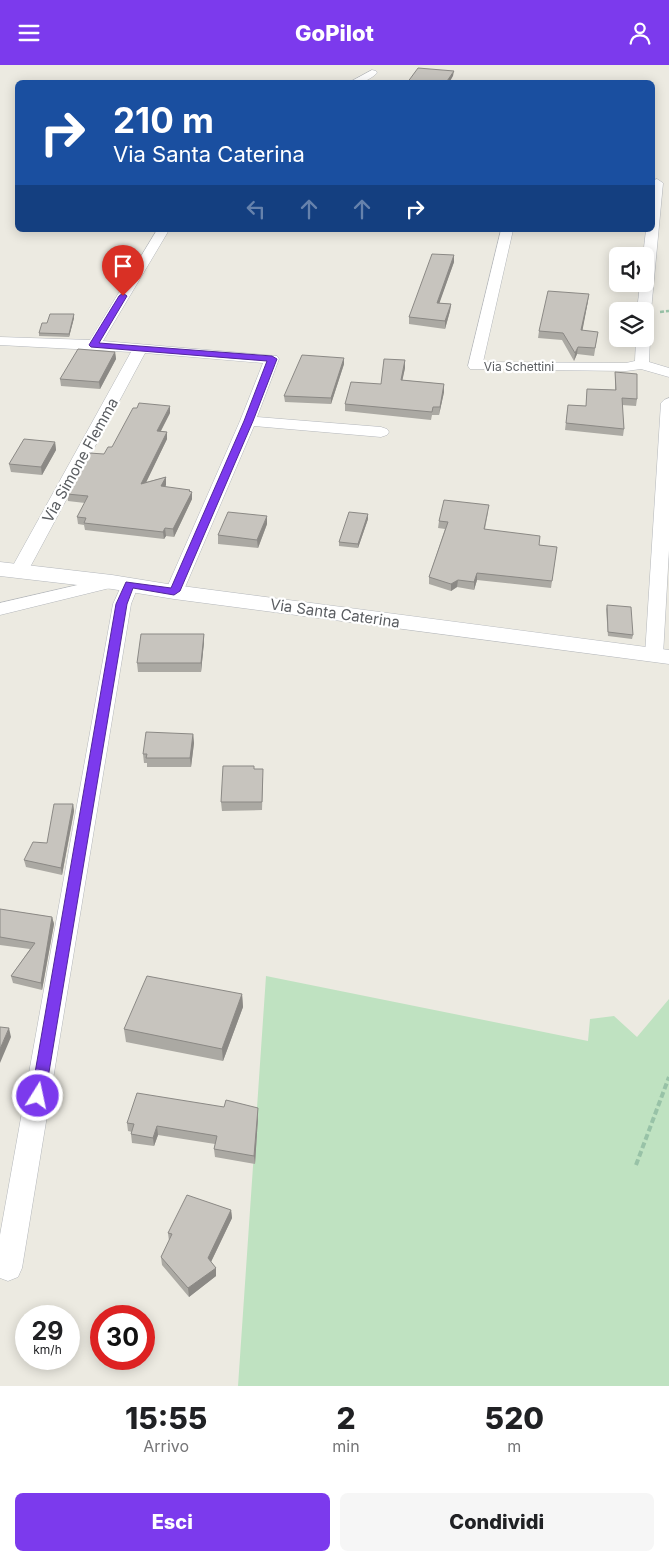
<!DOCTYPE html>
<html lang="it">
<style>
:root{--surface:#fff;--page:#f6f6f6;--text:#202124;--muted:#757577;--accent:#7c3aed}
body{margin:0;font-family:Inter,sans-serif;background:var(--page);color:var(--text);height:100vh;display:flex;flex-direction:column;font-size:19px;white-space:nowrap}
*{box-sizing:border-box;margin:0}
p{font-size:16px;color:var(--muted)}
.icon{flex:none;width:28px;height:28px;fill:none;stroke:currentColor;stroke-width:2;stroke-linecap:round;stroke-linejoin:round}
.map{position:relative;height:1321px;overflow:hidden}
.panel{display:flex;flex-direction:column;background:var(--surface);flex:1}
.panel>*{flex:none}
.top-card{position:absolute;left:15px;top:15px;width:640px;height:152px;border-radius:8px;box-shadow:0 2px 12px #0003;background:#1a4fa0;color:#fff;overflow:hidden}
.fabs{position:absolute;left:609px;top:182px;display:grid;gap:10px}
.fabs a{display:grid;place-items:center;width:45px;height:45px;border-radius:8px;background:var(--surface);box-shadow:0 2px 12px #0003;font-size:25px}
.speed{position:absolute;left:15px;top:1240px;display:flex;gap:10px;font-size:25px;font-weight:700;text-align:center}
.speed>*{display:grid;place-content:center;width:65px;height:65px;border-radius:50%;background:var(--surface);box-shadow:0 2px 12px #0003;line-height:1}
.speed small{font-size:12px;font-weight:400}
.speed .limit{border:8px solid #d22;background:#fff;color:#111}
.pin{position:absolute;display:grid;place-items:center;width:42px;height:42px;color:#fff;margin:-51px -21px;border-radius:50% 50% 50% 0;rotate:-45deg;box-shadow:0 0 5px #0007}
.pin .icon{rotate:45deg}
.me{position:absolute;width:55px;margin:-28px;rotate:10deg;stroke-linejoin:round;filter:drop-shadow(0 0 4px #0008)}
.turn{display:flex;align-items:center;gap:18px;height:105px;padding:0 15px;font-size:22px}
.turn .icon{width:65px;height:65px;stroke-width:2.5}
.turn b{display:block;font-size:35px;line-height:42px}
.lanes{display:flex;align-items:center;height:48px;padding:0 15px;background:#0003;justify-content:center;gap:25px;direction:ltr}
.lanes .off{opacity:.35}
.eta{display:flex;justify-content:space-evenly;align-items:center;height:85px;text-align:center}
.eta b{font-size:30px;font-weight:800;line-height:35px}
.action{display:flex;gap:10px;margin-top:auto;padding:10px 15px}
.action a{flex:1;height:58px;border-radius:8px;background:var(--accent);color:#fff;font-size:20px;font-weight:800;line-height:58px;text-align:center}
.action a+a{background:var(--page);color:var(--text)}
header{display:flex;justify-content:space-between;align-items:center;height:65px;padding:0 15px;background:var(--accent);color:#fff;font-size:22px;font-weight:800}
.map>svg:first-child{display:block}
</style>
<header><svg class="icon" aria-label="menu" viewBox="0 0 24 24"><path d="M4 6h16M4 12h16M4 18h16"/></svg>GoPilot<svg class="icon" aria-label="person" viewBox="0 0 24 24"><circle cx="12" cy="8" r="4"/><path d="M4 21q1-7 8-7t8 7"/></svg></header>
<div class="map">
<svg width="669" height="1321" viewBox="0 0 669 1321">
<rect width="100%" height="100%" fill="#eceae1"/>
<path fill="#bfe2c1" d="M266 911 588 976 590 954 614 951 637 972 669 934V1321H238Z"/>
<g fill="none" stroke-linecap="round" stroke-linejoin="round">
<g stroke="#b4b7bb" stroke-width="1">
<path id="minor" d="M372 5 376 6 377 8C369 16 360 18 348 18Z
M657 114 663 118 651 246 645 250V246H637L640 219H645V191H643L646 165H652V116Z
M157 165H169L103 276 277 291 279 294 257 352 381 362 387 364 389 367 387 370 381 372 254 361 183 527 180 531 174 532 168 531 165 527 240 356 263 298 145 288 28 506 25 510 19 511 13 510 10 506 131 287 0 280V272L90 275Z
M501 165H513L483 297 626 298 635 296 636 274H645V270L650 274 649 297 669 303V312L641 304 626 306 470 304 468 301Z
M669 333V485L663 590 661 594 654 596 647 594 645 590 661 338 664 335Z
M112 512 118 513 121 517 118 521 0 550V538Z
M130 514 136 515 139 519 131 539 22 1203 18 1212 8 1216 0 1213V1170L113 539 124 515Z"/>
</g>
<g stroke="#b4b7bb" stroke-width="1">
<path id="tertiary" d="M0 497 112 510 174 520 669 585V599L174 534 112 524 0 511Z"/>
</g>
<path stroke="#98c2a7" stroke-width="2.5" stroke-dasharray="4 2" stroke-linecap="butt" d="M660 247 669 246"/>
<path stroke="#98c2a7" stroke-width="4" stroke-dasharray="6 3" stroke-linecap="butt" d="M636 1100 669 1012"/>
<use href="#minor" fill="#fff" fill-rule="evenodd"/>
<use href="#tertiary" fill="#fff" fill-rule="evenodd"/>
</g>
<path fill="#aba9a3" d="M454 190V197L439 238 451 239 450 246 445 264 409 259V252Z
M588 236 582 266 598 267 594 291 577 289 574 296 562 275 538 273 539 266Z
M74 253 69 272 39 271V268L47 258Z
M115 287 116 294 100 324 61 321 60 314Z
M344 293V299L331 339 285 337 284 331Z
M405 295V303L402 315 444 319V327L439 350H432L431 355 345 346V339L381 319Z
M615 307 637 334 636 341 622 340 624 364 623 371 565 365 568 340 586 341 587 324 615 325Z
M170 348 161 366 167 367V374L146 417 166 412V420L165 422 192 427V434L174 472 166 471 164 474 85 465 84 460 78 459 77 452 85 438 68 436 67 429 112 382Z
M55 377 56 385 42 410 11 407 9 399Z
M488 447 485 464 539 480 557 482 551 523 477 515 474 525 457 522 451 526 429 519V512L445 464 438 463 439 456Z
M368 449V454L358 483 339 481V477Z
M267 459 258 483 218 479V470Z
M607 540 633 570 632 574 608 571 606 544Z
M204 569V577L201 607H138L137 598Z
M193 669 194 678 191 702H147V698H144L143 689Z
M254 704 263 713 262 745 222 746 221 737Z
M73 739 74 746 62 810 26 802 24 795 47 778Z
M0 844 52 852 54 859 42 925 13 918 11 911 30 884 0 880Z
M242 929 243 942 223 996 126 977 124 964Z
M224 1042 258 1043V1052L255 1099 215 1092 214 1084 215 1079 158 1070 154 1081 132 1078 131 1069 132 1067 128 1066 127 1058Z
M231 1145 232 1153 211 1197 216 1203V1211L189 1232 162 1200 161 1192 169 1176 168 1168Z"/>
<path fill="#8b8985" d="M454 6 453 11 449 18 447 16Z
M454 190V197L437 245V238Z
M589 229 588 236 581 273V265Z
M451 239 450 246 445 264V256Z
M74 249V253L69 272V269Z
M578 282 577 289 574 296 575 288Z
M115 287 116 294 100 324 99 317Z
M344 293V299L331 339V333Z
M405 295V303L401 322V315Z
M444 319V327L439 350 440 342Z
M170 341V348L157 373V366Z
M167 367V374L142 426 141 419Z
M55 377 56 385 42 410 41 402Z
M166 412V420L162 428 161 421Z
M190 425V430L192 427V434L174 472 173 464Z
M368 449V454L358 483V479Z
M267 451V459L258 483 257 475Z
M165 463 166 471 164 474 163 467Z
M477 508V515L474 525V517Z
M458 515 457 522 451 526V519Z
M204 569V577L201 607V598Z
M193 669 194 678 191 702 190 693Z
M73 739 74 746 62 810 61 803Z
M52 852 54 859 42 925 41 918Z
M242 929 243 942 223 996 222 984Z
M9 963 11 972 0 998V984Z
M258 1043V1052L255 1099 254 1091Z
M157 1061 158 1070 154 1081 153 1073Z
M231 1145 232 1153 209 1201 208 1193Z
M216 1203V1211L189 1232 188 1223Z"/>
<path fill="#c7c4be" stroke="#8b8985" d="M418 3 454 6 447 16 459 18H407Z
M432 189 454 190 437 238 451 239 445 256 409 252Z
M548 226 589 229 581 265 598 267 595 283 578 282 575 288 563 268 539 266Z
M50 249H74L69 269 39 268 42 258H47Z
M78 284 115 287 99 317 60 314Z
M302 290 344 293 331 333 284 331Z
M384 294 405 295 401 315 444 319 440 342H433L432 347 345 339 351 317 381 319Z
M615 307 637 309V334L622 333 624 364 566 358 568 340 586 341 587 324 616 325Z
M139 338 170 341 157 366 167 367 141 419 166 412 161 421 190 425 189 426 192 427 173 464 165 463 163 467 84 458 86 453 77 452 88 431 67 429 89 388 104 389 108 382H112L133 343H137Z
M24 374 55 377 41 402 9 399Z
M444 435 489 440 484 464 540 471 539 480 557 482 552 516 477 508 474 517 458 515 451 519 429 512 448 457 439 456Z
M228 447 267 451 257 475 218 470Z
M349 447 368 449 358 479 339 477Z
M607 540 631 542 633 570 608 567Z
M141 569H204L201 598H137Z
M146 667 193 669 190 693H146L147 689H143Z
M223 701H254V704H263L262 737H221Z
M54 739H73L61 803 24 795 33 777 47 778Z
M0 844 52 852 41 918 11 911 35 878 0 872Z
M147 911 242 929 222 984 124 964Z
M0 962 9 963 0 984Z
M137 1028 224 1042 226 1035 258 1043 254 1091 214 1084 217 1071 157 1061 153 1073 131 1069 134 1059 127 1058Z
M187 1130 231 1145 208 1193 216 1203 188 1223 161 1192 172 1169 168 1168Z"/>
<path fill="#7c3aed" stroke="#51269a" d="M123 228 127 231 99 278 272 291 277 294 253 356 180 526 174 530 133 523 127 539 45 1031 43 1035 38 1037 33 1035 31 1031 116 539 126 517 171 523 244 356 267 296 91 282 89 280 119 231Z"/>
<g text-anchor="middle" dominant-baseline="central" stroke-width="4.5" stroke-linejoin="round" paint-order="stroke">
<g font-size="12" fill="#5a5d61" stroke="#fff">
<text x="519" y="301">Via Schettini</text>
</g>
<g font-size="15" fill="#5a5d61" stroke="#fff">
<text transform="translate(80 395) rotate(-61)">Via Simone Flemma</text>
<text transform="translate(335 548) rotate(8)">Via Santa Caterina</text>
</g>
</g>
</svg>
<div class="fabs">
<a><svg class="icon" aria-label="sound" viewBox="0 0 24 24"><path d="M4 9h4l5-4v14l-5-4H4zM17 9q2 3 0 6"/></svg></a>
<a><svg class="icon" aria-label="layers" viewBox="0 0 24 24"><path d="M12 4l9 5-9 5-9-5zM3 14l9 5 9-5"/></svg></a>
</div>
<div class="speed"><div>29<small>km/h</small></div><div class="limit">30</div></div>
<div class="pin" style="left:123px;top:231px;background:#d93025"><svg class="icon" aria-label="arrive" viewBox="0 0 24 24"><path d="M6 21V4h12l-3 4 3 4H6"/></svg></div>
<svg class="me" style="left:38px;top:1031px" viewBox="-20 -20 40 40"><circle r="17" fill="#7c3aed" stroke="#fff" stroke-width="3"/><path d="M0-11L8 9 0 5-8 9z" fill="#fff"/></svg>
<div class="top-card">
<div class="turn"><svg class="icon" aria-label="right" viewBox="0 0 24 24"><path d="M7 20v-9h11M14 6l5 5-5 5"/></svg><div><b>210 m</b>Via Santa Caterina</div></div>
<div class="lanes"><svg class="icon off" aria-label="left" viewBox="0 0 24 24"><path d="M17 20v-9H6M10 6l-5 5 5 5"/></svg><svg class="icon off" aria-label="ahead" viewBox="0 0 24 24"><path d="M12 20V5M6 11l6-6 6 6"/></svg><svg class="icon off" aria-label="ahead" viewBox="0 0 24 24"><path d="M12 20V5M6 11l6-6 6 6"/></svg><svg class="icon" aria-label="right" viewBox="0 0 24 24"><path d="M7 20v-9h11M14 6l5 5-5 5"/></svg></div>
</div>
</div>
<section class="panel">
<div class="eta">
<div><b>15:55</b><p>Arrivo</p></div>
<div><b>2</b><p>min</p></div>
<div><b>520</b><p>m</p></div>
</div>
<div class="action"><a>Esci</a><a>Condividi</a></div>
</section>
